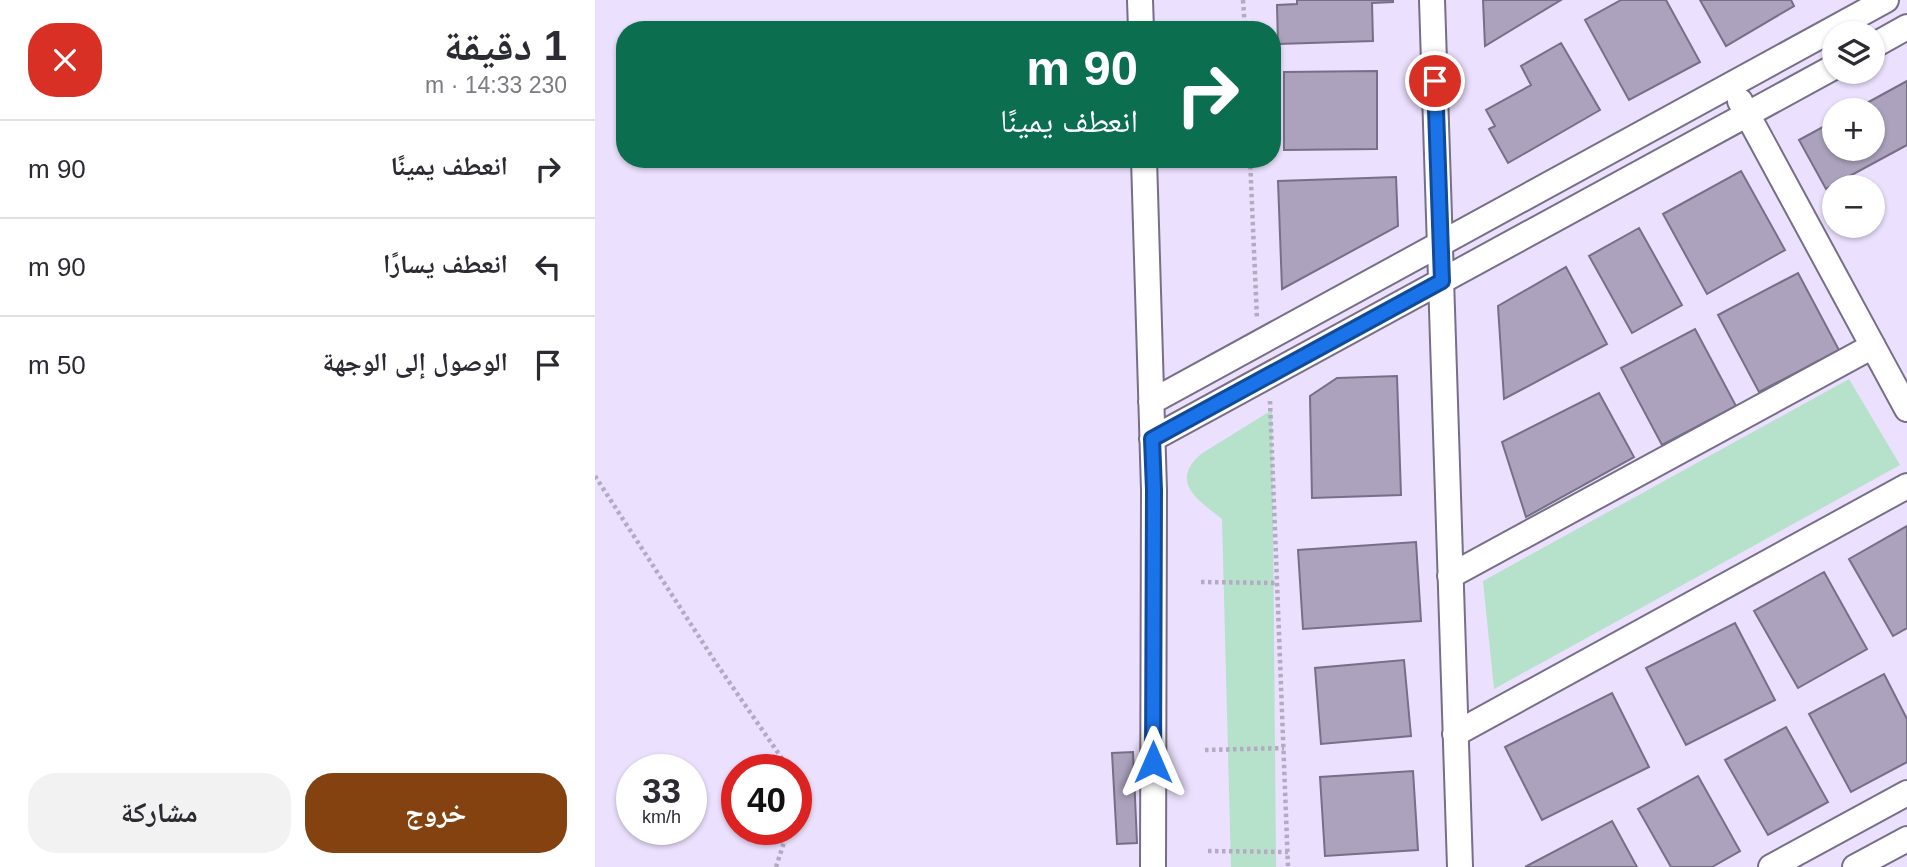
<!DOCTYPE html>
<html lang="ar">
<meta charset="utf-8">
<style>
:root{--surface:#fff;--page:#f2f2f3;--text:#2b2b33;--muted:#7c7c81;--line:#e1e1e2;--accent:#844210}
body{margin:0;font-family:Arial,"Noto Naskh Arabic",sans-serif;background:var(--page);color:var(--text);direction:rtl;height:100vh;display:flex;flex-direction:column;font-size:26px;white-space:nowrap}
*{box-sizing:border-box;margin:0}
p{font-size:23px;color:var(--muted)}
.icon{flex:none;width:38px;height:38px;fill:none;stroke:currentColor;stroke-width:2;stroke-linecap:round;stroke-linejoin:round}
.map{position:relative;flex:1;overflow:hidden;direction:ltr}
.panel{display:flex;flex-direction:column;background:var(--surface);width:595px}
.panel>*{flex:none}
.top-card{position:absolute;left:21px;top:21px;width:665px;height:147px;border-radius:28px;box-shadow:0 2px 5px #0004;direction:rtl;background:#0b6e4f;color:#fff;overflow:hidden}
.tools{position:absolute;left:1227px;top:21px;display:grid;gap:14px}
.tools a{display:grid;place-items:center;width:63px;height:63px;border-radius:50%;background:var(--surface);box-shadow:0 2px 5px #0004;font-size:35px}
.speed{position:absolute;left:21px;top:754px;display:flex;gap:14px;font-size:35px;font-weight:700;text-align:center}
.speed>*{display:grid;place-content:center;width:91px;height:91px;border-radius:50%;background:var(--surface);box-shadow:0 2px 5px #0004;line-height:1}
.speed small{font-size:18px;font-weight:400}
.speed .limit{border:10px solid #d22;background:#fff;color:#111}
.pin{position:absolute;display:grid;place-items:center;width:60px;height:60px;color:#fff;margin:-30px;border:4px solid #fff;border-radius:50%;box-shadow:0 2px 7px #0007}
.me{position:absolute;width:77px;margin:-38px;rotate:0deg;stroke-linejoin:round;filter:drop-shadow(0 0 5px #0008)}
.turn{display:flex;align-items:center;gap:24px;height:147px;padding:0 28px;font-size:32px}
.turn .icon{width:91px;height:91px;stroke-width:2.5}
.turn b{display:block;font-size:49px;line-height:60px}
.round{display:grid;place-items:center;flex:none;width:74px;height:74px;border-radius:28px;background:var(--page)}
.headline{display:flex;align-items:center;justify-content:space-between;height:119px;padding:0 28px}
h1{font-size:42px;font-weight:700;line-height:52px}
.primary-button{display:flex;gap:14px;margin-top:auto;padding:14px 28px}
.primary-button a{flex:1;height:80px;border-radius:28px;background:var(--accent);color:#fff;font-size:28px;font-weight:700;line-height:80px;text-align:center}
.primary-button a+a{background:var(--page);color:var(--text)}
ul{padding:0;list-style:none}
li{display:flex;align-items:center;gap:21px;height:98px;padding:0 28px;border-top:2px solid var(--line)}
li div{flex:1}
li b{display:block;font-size:26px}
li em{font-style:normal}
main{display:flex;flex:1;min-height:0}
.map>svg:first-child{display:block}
</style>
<main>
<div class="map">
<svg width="1312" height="867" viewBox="0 0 1312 867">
<rect width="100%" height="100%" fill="#ebe0fd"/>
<path fill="#b6e1ca" d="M1254 379 1305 465 899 689 888 581Z
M677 410 681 867H636L627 519C603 500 574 482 606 454Z"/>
<path fill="#aca2bd" stroke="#776e87" stroke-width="2" d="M702 0H798V2L777 3 778 41 683 44 682 5 702 4Z
M888 0H966L890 46Z
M1026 0H1071L1105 62 1034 100 990 20Z
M1105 0H1196L1199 6 1131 46Z
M966 43 1005 110 913 163 894 129 900 126 891 110 936 85 926 66Z
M782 71V149L689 150V72Z
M1312 81V145L1231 189 1204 140 1239 121V149H1278V110H1259Z
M1146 171 1190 250 1112 294 1068 214Z
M801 177 803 226 687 289 683 181Z
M1044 228 1087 305 1037 333 994 256Z
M971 267 1012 344 909 399 903 306Z
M1203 273 1244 350 1164 392 1123 315Z
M1100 329 1141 406 1067 445 1026 368Z
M802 376 806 495 717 498 715 396 742 378Z
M1004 393 1039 457 931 517 907 442Z
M1312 526V628L1298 636 1254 559Z
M821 542 826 621 708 629 703 550Z
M1229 572 1272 649 1203 688 1159 611Z
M1140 623 1180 700 1091 745 1051 668Z
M809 660 816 736 726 744 720 668Z
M1289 674 1312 719V762L1256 792 1214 714Z
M1017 693 1054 767 947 820 910 747Z
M1191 727 1233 802 1173 835 1130 760Z
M538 752 542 843 522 844 517 753Z
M818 771 823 850 730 856 725 777Z
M1103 776 1145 851 1117 867H1076L1043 809Z
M1017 821 1042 867H930Z"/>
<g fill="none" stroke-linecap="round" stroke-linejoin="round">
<g stroke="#776e87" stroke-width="28">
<path id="minor" d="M545 0 546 30
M837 0 865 867
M1278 46 1312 27
M1145 101 1312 409
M549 159 559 490 558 867
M556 402 1291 0
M557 439 1239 67
M855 576 1278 346
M860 734 1312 486
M1176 867 1312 793
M1260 867 1312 839"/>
</g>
<path stroke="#b3abc2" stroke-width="4.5" stroke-dasharray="3.5 3.5" stroke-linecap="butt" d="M648 0 650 30
M655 159 662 319
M675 401 693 867
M0 476 121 663 195 770
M606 582 682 583
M610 750 689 748
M201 780 207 788 201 805
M613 851 693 852
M181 867 193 830"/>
<use href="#minor" stroke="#fff" stroke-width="24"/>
</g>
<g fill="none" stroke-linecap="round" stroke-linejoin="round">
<g stroke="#114b97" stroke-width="18">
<path id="route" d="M558 762 559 490 557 439 847 281 840 81"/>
</g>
<use href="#route" stroke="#1a73e8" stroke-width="12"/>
</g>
</svg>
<div class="tools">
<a><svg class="icon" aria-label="layers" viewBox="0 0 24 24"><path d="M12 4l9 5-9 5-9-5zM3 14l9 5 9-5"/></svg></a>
<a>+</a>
<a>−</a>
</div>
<div class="speed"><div>33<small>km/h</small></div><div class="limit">40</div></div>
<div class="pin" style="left:840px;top:81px;background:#d93025"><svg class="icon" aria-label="arrive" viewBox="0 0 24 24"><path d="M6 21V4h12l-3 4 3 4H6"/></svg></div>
<svg class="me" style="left:558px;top:762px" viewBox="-20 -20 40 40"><path d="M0-17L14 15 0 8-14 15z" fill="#1a73e8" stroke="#fff" stroke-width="4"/></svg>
<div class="top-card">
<div class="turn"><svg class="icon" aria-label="right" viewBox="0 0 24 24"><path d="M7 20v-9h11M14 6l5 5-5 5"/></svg><div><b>90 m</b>انعطف يمينًا</div></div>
</div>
</div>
<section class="panel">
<div class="headline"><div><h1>1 دقيقة</h1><p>230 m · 14:33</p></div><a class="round" style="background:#d93025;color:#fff"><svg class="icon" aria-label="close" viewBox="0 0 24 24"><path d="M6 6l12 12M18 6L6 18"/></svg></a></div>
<ul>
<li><svg class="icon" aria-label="right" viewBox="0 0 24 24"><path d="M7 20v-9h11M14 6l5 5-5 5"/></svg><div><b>انعطف يمينًا</b></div><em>90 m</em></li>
<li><svg class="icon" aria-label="left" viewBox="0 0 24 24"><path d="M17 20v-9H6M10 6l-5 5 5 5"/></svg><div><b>انعطف يسارًا</b></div><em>90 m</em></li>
<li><svg class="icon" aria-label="arrive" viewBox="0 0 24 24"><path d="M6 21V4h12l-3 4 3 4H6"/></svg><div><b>الوصول إلى الوجهة</b></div><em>50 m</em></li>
</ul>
<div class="primary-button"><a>خروج</a><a>مشاركة</a></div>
</section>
</main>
